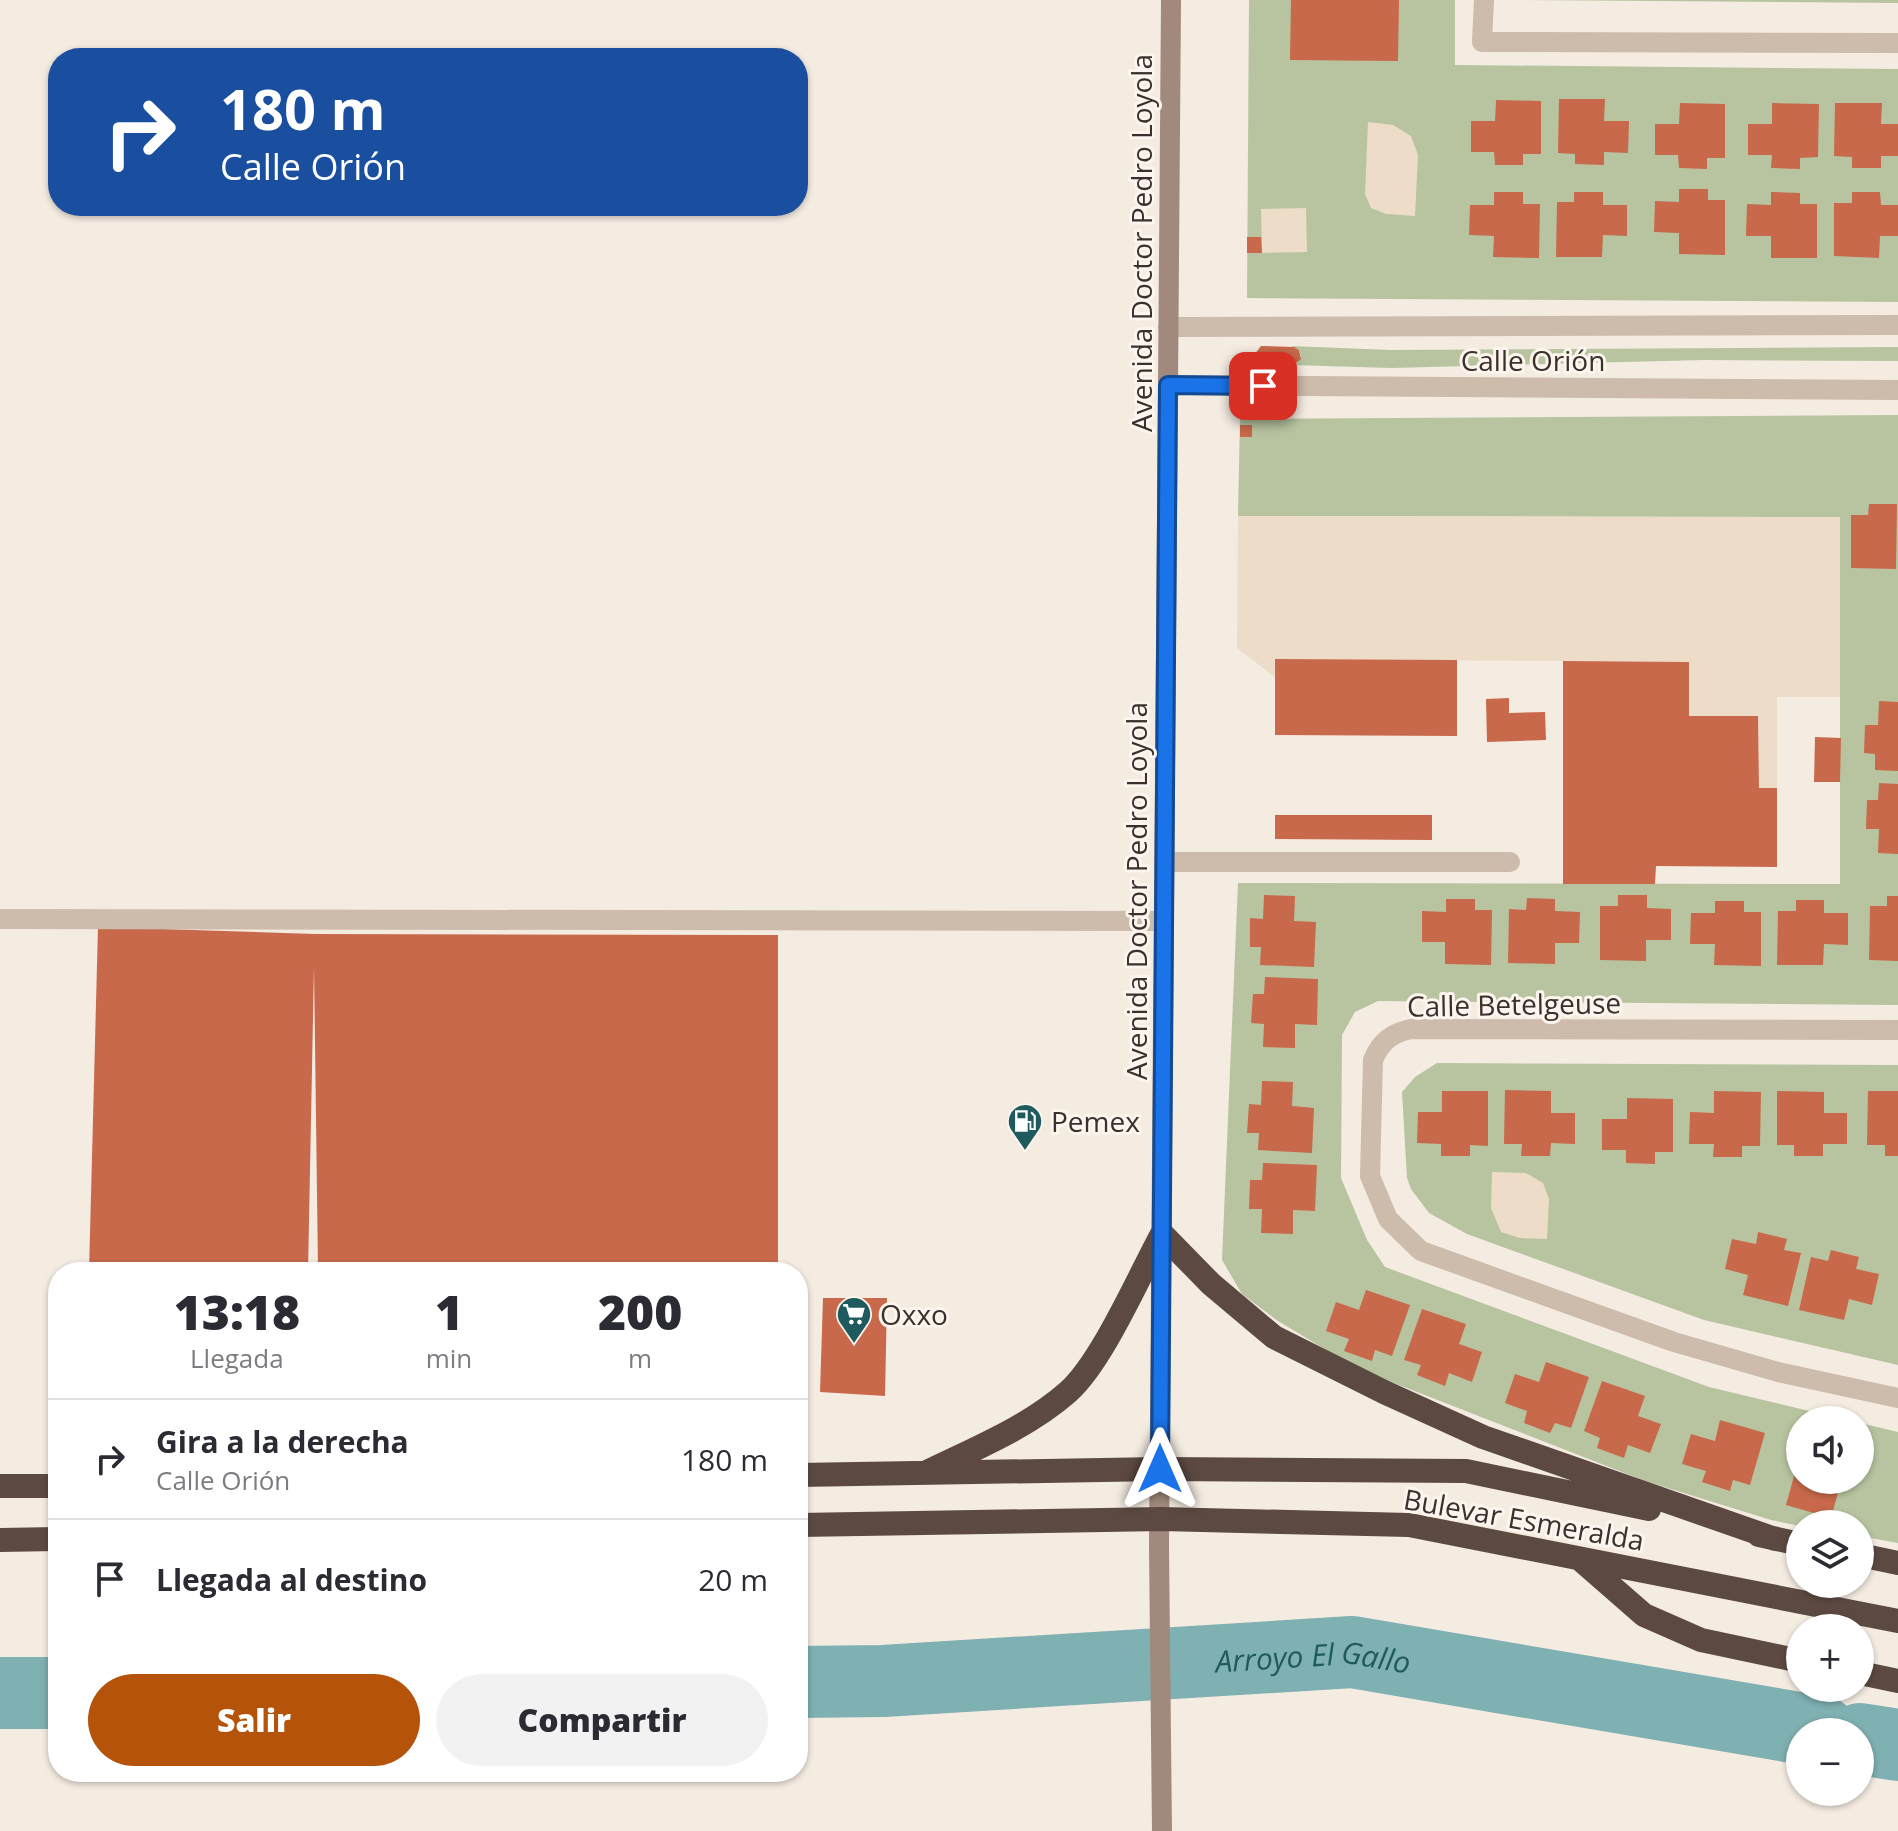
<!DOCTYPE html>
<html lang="es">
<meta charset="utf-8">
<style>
:root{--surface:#fff;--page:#f2f2f3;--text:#2b2b33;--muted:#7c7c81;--line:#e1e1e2;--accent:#b45309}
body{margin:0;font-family:"Open Sans",sans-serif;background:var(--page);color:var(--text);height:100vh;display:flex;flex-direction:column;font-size:30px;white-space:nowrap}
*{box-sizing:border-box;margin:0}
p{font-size:26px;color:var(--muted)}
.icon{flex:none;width:44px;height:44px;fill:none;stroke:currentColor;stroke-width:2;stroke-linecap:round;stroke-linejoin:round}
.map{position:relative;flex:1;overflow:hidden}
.details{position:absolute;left:48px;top:1262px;width:760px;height:520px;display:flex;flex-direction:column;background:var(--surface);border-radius:32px;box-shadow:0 2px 6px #0004}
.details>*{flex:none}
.guide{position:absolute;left:48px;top:48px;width:760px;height:168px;border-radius:32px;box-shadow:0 2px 6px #0004;background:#1a4fa0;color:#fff;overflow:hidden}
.controls{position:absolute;left:1786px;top:1406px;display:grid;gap:16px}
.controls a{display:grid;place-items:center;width:88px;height:88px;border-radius:50%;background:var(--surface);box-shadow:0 2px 6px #0004;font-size:40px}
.pin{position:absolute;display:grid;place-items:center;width:68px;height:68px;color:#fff;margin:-34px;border-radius:16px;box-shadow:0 4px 12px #0006}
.me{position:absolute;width:88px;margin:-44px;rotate:0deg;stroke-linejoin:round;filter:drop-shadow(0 0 6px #0008)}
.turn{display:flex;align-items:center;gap:28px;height:168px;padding:0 40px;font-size:36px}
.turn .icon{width:104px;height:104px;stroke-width:2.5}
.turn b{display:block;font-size:56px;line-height:68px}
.eta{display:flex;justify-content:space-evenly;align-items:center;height:136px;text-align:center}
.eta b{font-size:48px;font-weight:800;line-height:56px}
.primary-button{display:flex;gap:16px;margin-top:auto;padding:16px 40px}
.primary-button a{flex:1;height:92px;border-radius:48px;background:var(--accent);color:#fff;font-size:32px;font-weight:800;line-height:92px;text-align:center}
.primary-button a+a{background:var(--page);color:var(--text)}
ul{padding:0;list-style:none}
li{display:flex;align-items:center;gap:24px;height:120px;padding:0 40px;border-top:2px solid var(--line)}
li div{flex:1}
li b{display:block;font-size:30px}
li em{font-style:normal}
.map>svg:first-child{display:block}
</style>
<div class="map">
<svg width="1898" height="1831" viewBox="0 0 1898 1831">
<rect width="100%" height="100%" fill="#f4ebe1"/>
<path fill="#b8c4a0" d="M1249 0H1455V65L1898 69V302L1247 298Z
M1525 0H1898V3Z
M1291 346 1390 350 1898 347V361L1704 360 1392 368 1291 365 1297 364 1301 356 1299 350Z
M1898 415V1005L1378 1001 1355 1012 1342 1035 1341 1178 1367 1240 1385 1267 1709 1387 1847 1420H1800V1480H1860V1423L1898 1432V1543L1860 1536V1524L1800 1526 1771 1520 1645 1481 1358 1369 1278 1321 1242 1294 1222 1260 1238 883 1840 884V517L1238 516 1240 419Z
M1437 1063 1898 1065V1365L1704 1320 1467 1234 1429 1213 1411 1189 1407 1178 1402 1092 1415 1077Z"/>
<path fill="#ecdcc8" d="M1368 122 1393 125 1411 136 1418 155 1415 216 1386 214 1371 208 1365 194Z
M1306 208 1307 252 1262 253 1261 209Z
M1238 516 1840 517V697H1777V788H1759L1758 716H1689L1688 662 1275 659V677L1237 648Z
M1492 1172 1526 1173 1543 1183 1549 1199 1547 1239 1520 1238 1501 1232 1491 1208Z"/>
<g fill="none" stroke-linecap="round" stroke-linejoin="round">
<g stroke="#7fb0b2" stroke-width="72">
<path id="s1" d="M798 1682 883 1681 1352 1652 1822 1732"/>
<path d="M0 1693H58"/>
<path d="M1860 1739 1898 1745"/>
</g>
</g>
<path fill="#c8694b" d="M1291 0H1399L1398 61 1290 60Z
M1559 99H1605L1604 121H1629L1628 153 1604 152V165L1575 164V154L1558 153Z
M1496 100 1541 101V154H1523V165H1495L1494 152H1471V121H1495Z
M1680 103 1725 104V158H1707V169L1679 168 1678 155H1655V124H1679Z
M1772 103 1819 104 1818 157 1800 158V169L1771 168 1772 155H1748V124H1772Z
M1835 103H1882L1881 124H1898V156H1881V168H1852V157L1834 156Z
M1679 189H1708V200H1725V255L1679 254V233L1654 232 1655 201 1679 202Z
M1494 192H1523V204H1540L1539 258 1493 257 1494 236 1469 235 1470 205H1494Z
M1574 192H1603V205H1627V236L1603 235 1602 257H1556L1557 202H1574Z
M1771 192 1800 193V204H1817V258H1771V236H1746L1747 204 1771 205Z
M1852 192H1880L1881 205H1898V236H1880L1879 258 1834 256V203H1852Z
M1247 237H1261L1262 253H1247Z
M1261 346 1294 347 1299 350 1301 359 1294 365H1261L1254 355Z
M1240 425H1252V437H1240Z
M1869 504H1897L1896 569 1851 568V515H1868Z
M1275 659 1457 660V736L1275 735Z
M1563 661 1689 662V716H1758L1759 788H1777V867L1656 866 1655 884H1563Z
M1509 698V713L1545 712 1546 740 1487 742 1486 699Z
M1879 701 1898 702V771L1875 770V754L1864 753 1865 725H1878Z
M1815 737 1841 738 1840 782H1814Z
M1879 783 1898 784V854L1878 853 1879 829H1866L1867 800H1878Z
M1275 815H1432V840L1275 839Z
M1264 895 1295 896 1294 921 1316 922 1314 967 1260 965 1261 947H1250V918L1263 919Z
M1618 895H1647V908L1671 909V940H1646V961L1600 960V906H1618Z
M1887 896H1898V961L1869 960 1870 906H1887Z
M1527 898 1555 899V911L1580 912 1579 943H1555V964L1508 963 1509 909 1526 910Z
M1446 899H1475V910H1492L1491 965 1445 964V942H1422V911L1446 912Z
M1796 900H1824V913H1848V945L1824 944 1823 965H1777L1778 911H1796Z
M1715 901H1744V912H1761V966L1714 965 1715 944H1690L1691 913H1715Z
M98 927 315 934 778 935V1272L318 1269 314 967 308 1272H89Z
M1265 977 1318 979 1317 1025 1295 1024V1048L1263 1047 1264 1024 1251 1023 1253 994H1264Z
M1262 1081 1293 1082 1292 1106 1314 1108 1312 1153 1258 1150 1259 1133H1247L1249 1104 1261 1105Z
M1505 1090 1551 1091V1113H1575V1144L1551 1143 1550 1156H1521L1522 1144H1504Z
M1442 1091H1488V1146L1470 1145V1156H1441V1144L1417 1143 1418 1112H1442Z
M1714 1091 1761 1092 1760 1146H1742V1157H1713L1714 1144H1689L1690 1112 1714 1113Z
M1777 1091 1824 1092V1113H1847V1144H1823V1156H1794V1145H1777Z
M1868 1091H1898V1156H1885V1145H1867Z
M1627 1098 1673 1099V1152H1655V1164L1626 1163V1150H1602V1119H1627Z
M1263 1163 1317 1165 1315 1211 1293 1210V1234L1261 1233 1262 1209H1249L1250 1180H1262Z
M1758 1232 1787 1239 1784 1250 1801 1253 1788 1306 1743 1295 1748 1275 1725 1269 1732 1239 1756 1244Z
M1831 1250 1859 1257 1856 1269 1879 1274 1872 1305 1849 1299 1844 1320 1799 1310 1811 1257 1828 1261Z
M1366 1290 1410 1305 1392 1356 1375 1350 1372 1361 1344 1351 1349 1339 1326 1331 1336 1302 1359 1310Z
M823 1298H887L885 1396 820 1392Z
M1422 1309 1466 1324 1459 1344 1482 1352 1472 1382 1449 1373 1445 1386 1417 1375 1421 1365 1404 1360Z
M1546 1362 1589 1377 1571 1428 1555 1423 1550 1433 1524 1423 1527 1411 1505 1403 1515 1374 1539 1382Z
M1602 1381 1645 1396 1638 1416 1661 1424 1650 1453 1628 1445 1624 1458 1597 1448 1600 1438 1584 1431Z
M1720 1420 1765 1433 1750 1485 1733 1480 1730 1491 1702 1482 1706 1471 1682 1464 1691 1434 1715 1441Z
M1794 1476 1839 1489 1831 1518 1786 1505Z"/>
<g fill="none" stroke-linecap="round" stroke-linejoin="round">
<path stroke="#cdbbac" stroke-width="20" d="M1165 862H1510
M0 919 1164 921"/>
<path stroke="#cdbbac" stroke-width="20" d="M1484 0 1482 42 1898 43
M1168 327 1898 325
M1168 385 1898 390
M1898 1030 1411 1029C1392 1033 1381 1041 1373 1060L1370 1176 1388 1219 1421 1251 1674 1342 1778 1372 1898 1398"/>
<path stroke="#a18a7d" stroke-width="20" d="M1162 1831 1159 1547 1171 0"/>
<path stroke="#5c4a42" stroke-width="24" d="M925 1473C974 1449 1027 1428 1068 1392 1102 1362 1139 1276 1162 1234L1211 1284 1274 1337 1384 1392 1483 1437 1775 1539
M798 1475 1160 1469 1466 1471 1649 1509
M0 1486H58
M798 1525 1162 1519 1409 1525 1898 1621
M1759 1535 1800 1544
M0 1540 58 1539
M1860 1555 1898 1563
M1581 1560 1644 1615 1701 1640 1800 1661
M1860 1673 1898 1681"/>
</g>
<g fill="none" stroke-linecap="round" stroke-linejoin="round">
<g stroke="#114b97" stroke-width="20">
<path id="route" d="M1160 1469 1168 385 1263 386"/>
</g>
<use href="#route" stroke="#1a73e8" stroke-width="14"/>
</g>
<defs>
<g id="fuel-pin" transform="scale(1.8)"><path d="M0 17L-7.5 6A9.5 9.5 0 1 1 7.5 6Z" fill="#1f5a5e" stroke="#fbf5ee"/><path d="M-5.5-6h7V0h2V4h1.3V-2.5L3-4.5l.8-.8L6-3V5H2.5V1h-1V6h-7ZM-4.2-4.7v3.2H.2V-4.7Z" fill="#fff"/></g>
<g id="supermarket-pin" transform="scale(1.8)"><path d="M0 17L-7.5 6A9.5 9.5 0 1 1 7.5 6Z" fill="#1f5a5e" stroke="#fbf5ee"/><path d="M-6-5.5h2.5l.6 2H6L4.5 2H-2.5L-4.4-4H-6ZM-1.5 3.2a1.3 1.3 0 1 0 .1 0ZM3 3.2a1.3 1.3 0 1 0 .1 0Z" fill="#fff"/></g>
</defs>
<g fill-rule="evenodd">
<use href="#fuel-pin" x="1025" y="1121"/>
<use href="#supermarket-pin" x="854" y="1314"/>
</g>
<g text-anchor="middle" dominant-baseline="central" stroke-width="6" stroke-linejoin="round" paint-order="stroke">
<g font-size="28" fill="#3b302b" stroke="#fbf5ee">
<text transform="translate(1141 243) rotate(-90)">Avenida Doctor Pedro Loyola</text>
<text x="1533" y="360">Calle Orión</text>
<text transform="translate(1136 891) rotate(-90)">Avenida Doctor Pedro Loyola</text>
<text transform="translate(1514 1004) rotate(-1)">Calle Betelgeuse</text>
<text transform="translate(1524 1519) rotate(10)">Bulevar Esmeralda</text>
</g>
<g font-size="28" fill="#3b302b" stroke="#fbf5ee" text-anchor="start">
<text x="1051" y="1121">Pemex</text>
<text x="880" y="1314">Oxxo</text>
</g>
<g font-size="30" font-style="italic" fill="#1f5a5e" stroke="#fbf5ee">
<text stroke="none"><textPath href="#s1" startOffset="516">Arroyo El Gallo</textPath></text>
</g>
</g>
</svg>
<div class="controls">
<a><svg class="icon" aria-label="sound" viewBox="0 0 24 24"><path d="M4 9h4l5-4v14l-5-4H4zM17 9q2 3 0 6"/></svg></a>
<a><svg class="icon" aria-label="layers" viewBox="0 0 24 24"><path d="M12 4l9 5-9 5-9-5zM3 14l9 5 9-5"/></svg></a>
<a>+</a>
<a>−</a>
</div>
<div class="pin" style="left:1263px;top:386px;background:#d93025"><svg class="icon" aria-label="arrive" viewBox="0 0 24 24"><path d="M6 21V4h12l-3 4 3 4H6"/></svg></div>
<svg class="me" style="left:1160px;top:1469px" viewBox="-20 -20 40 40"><path d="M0-17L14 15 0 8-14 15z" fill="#1a73e8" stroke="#fff" stroke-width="4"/></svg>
<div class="guide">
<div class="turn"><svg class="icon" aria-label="right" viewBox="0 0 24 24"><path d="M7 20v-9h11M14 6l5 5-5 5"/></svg><div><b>180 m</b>Calle Orión</div></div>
</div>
<section class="details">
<div class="eta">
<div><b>13:18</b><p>Llegada</p></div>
<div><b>1</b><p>min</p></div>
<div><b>200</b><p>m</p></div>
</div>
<ul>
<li><svg class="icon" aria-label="right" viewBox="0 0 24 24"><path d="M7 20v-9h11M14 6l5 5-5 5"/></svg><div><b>Gira a la derecha</b><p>Calle Orión</p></div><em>180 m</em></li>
<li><svg class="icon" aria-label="arrive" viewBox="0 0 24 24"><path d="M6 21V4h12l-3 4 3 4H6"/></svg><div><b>Llegada al destino</b></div><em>20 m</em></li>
</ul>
<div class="primary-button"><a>Salir</a><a>Compartir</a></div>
</section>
</div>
